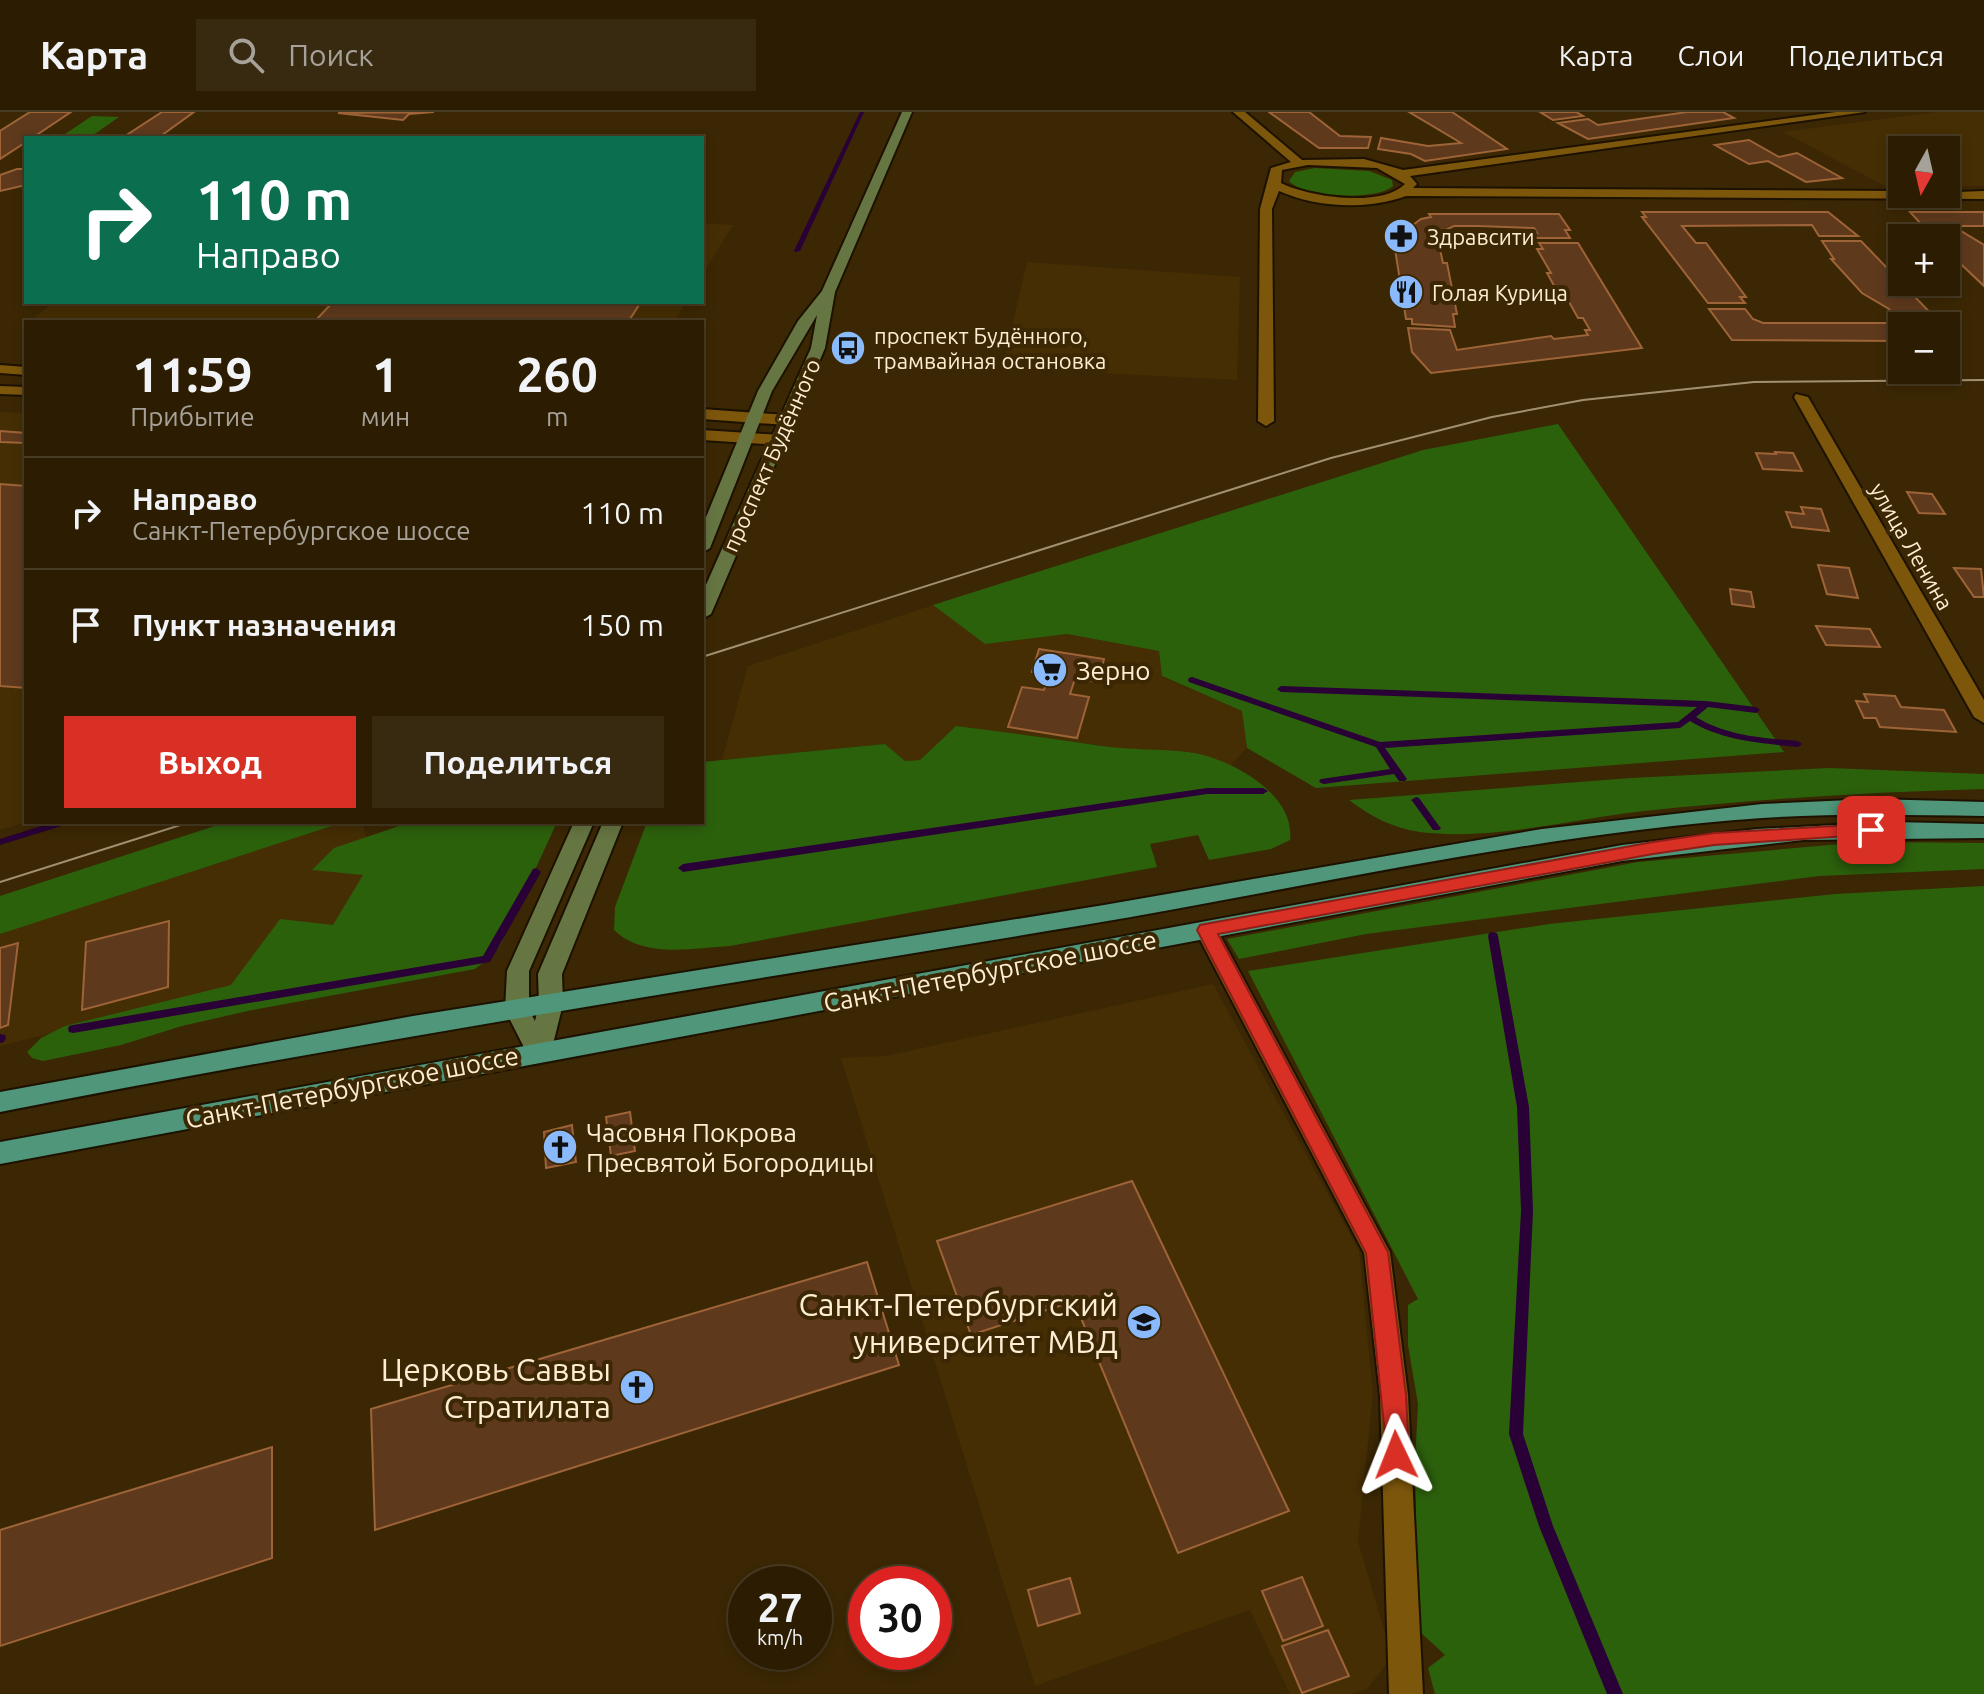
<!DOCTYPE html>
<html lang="ru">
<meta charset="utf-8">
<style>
:root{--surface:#2c1d02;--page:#382a11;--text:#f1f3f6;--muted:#a6a299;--line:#483b24;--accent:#d93025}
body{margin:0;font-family:Ubuntu,sans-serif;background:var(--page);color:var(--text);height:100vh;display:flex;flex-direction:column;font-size:30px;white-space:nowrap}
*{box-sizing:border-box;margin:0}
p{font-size:26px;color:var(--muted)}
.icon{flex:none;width:44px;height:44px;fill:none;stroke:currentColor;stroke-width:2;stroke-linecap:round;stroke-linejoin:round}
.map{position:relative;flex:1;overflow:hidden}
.details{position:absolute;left:24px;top:208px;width:680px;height:504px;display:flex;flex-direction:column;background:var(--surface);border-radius:0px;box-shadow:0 4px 12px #0003,0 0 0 2px var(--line)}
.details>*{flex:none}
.top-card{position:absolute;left:24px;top:24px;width:680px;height:168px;border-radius:0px;box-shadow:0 4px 12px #0003,0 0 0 2px var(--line);background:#0b6e4f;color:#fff;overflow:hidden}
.needle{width:52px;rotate:188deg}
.buttons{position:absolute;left:1888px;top:24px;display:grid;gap:16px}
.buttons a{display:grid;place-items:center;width:72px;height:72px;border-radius:0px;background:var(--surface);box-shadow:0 4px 12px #0003,0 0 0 2px var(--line);font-size:40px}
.speed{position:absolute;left:728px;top:1454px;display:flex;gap:16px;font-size:40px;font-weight:700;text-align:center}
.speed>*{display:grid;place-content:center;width:104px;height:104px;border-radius:50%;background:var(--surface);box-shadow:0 4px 12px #0003,0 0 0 2px var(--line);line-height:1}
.speed small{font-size:20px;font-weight:400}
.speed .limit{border:12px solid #d22;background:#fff;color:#111}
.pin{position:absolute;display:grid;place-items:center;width:68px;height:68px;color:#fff;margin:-34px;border-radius:16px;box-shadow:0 4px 12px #0006}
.me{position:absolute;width:88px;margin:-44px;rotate:358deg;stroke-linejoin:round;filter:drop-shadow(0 0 6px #0008)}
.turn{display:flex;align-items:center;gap:28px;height:168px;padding:0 40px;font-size:36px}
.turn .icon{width:104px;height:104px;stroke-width:2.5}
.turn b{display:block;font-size:56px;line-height:68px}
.eta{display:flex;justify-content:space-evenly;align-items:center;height:136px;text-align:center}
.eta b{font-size:48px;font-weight:700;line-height:56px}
.cta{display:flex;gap:16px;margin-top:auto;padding:16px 40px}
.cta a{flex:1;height:92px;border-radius:0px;background:var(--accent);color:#fff;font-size:32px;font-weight:700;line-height:92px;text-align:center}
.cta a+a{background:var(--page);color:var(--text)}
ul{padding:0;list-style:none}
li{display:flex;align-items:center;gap:24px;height:112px;padding:0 40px;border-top:2px solid var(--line)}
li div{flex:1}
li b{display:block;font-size:30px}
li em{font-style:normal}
header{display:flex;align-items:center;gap:48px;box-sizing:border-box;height:112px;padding:0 40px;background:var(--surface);border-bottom:2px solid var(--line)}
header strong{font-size:38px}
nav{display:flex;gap:44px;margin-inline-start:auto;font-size:28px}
.search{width:560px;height:72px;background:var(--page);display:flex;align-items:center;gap:20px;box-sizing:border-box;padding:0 28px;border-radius:0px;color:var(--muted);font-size:30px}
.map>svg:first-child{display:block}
</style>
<header>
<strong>Карта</strong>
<div class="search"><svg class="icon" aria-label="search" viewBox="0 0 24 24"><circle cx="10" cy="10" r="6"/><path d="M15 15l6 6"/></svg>Поиск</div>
<nav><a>Карта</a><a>Слои</a><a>Поделиться</a></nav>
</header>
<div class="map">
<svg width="1984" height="1582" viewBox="0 0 1984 1582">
<rect width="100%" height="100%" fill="#3b2703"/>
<path fill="#452e04" d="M1936 0H1984V74H1946V38H1902V73H1883L1783 20Z
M702 111 733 113 702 163Z
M1027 150 1240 165 1237 268 1002 256Z
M61 190H686L674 210H29L50 193Z
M0 300 26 301 28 710 0 718Z
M933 493 985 532 1067 522 1159 539 1162 565 1242 599 1247 636 1230 654 1191 640 1126 637 956 614 920 648 905 649 885 632 722 648 748 554Z
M329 710H362L377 764 346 815 235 874 0 934V817Z
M1213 872 1359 1139 1373 1281 1358 1429 1392 1545 1367 1577 1351 1582H1290L1250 1498 1035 1574 841 946 886 944Z"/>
<path fill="#2c610c" d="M92 4 119 5 89 26H59Z
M1315 56 1369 59 1392 68 1393 74C1377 89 1304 86 1289 69L1295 60Z
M1558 312 1784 640 1316 676 1247 636 1242 599 1162 564 1159 539 1067 522 985 532 933 493 1423 338Z
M956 614C1005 620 1054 627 1102 634 1131 638 1160 637 1188 640 1229 645 1296 682 1290 728L1271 737 1209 748 1198 723 1150 732 1157 755 730 834C692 836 644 847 614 818L615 795 647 710H702V650L885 632 905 649 920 648Z
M1829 656 1984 662V677C1871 680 1757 687 1644 699 1573 707 1490 729 1420 720 1393 716 1371 705 1349 688L1631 666Z
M227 710H344L0 822V784Z
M411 710H557L501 832 492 844 475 857 252 898 182 914 121 933 43 949 32 946 27 940 41 926 65 914 231 873 280 807 333 813 363 763 312 758 334 736Z
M1864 730 1984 731V757L1819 764 1366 822 1239 847 1227 827 1638 750Z
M1984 774V1582H1435L1428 1556 1445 1543 1418 1518 1415 1350 1418 1292 1408 1233V1193L1418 1187 1248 859 1549 812 1835 782Z"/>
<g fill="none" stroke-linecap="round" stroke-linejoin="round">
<path fill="#2a0136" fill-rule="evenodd" d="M860 0H864L800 139 795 140 794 139Z
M1192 565 1380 630 1678 610 1697 595 1281 580 1277 577 1281 574 1706 589 1756 595 1760 598 1756 601 1708 595 1696 605C1727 624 1762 626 1798 629L1802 632 1798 635C1761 631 1723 629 1690 609L1680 616 1385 636 1407 667 1405 669H1399L1394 662 1324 672 1321 671 1319 669 1321 667 1390 657 1376 635 1189 570 1188 568 1189 566Z
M1207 676H1263L1268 679 1263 682H1207L683 760 678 756 683 752Z
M1416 685 1419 686 1439 714 1441 716 1439 718H1433L1413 690 1411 688Z
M54 710H70L68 712 0 733V727Z
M536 756 541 760 490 850 73 921 69 920 68 917 69 914 73 913 483 844 533 757Z
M1493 820 1497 821 1498 824 1529 995 1533 1099 1523 1322 1553 1414 1623 1582H1607L1539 1414 1509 1322 1521 1099 1517 995 1488 824 1489 821Z
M0 922 5 923 6 926 4 930 0 931Z"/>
</g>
<path fill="#5e391c" stroke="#9e6437" stroke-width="2" d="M30 0H71L32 26H26V30L0 47V19Z
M162 0H194L158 26H122Z
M434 0 409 2 403 8 338 1Z
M1269 0H1309L1340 24 1371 25 1368 36H1319Z
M1409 0H1452L1507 37 1425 49 1411 42 1378 37 1381 26 1428 34 1461 31Z
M1540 0H1576L1583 4 1553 8Z
M1687 0H1723L1734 6 1588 27 1558 11 1588 7 1598 13Z
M1749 28 1779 45 1797 41 1842 66 1806 70 1768 49 1749 52 1715 33Z
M17 57H26V73L0 79V63Z
M1642 100H1828L1858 124H1819L1812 113 1682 114 1696 131H1706L1746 185H1740L1745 191H1708L1642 105H1646Z
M1910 100H1984V114H1953L1984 133V174L1946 138V126H1934Z
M1429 102H1559L1570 118H1565L1570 126H1529L1527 121H1537L1534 116 1478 114H1454L1433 124 1438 128 1443 151H1447L1457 202H1453L1455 215 1412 212V207H1406L1395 137H1401L1397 115 1409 116 1421 107 1431 105Z
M1822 129H1861L1943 214H1902V229L1732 228 1709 197H1745L1753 207 1763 211H1897L1892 207H1897L1889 197 1862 181 1831 147H1834Z
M1539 131H1578L1642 236 1431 261 1412 240 1408 216 1450 218 1457 238 1551 224 1554 227 1588 223 1585 218H1590L1583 206H1578L1568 188H1562L1547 161H1551L1537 137H1543Z
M333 190H641L628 210H314Z
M0 319 26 321V331L0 330Z
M1775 340 1793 341 1802 359 1763 357 1756 341 1776 342Z
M0 372 26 374V576L0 574Z
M1907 380 1932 382 1945 402 1919 401Z
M1801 395 1821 397 1829 419 1792 415 1786 400 1804 402Z
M1818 453 1849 456 1858 486 1827 482Z
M1954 456 1981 457 1984 485H1974Z
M1730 477 1751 480 1754 495 1732 492Z
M1816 514 1870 517 1880 535 1826 533Z
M1039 537 1104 547 1098 570 1075 567 1070 582 1089 585 1077 626 1008 615 1022 575 1044 578 1049 562 1032 560Z
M1864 582 1895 584 1901 595 1944 598 1956 620 1880 615 1876 606H1864L1856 589 1868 590Z
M169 809 168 875 82 898 86 830Z
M18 831 8 913 0 916V836Z
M630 1000 635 1039 611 1044 606 1005Z
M572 1013 576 1050 546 1056 544 1020Z
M1132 1069 1289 1399 1178 1441 1074 1189 971 1223 937 1129Z
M867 1150 899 1253 375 1418 371 1297Z
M272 1335V1446L0 1534V1418Z
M1302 1465 1323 1514 1283 1529 1262 1479Z
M1070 1466 1080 1501 1038 1514 1028 1478Z
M1328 1518 1349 1564 1302 1581 1282 1534Z"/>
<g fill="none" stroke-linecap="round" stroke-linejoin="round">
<g stroke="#1d1100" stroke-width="4">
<path id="minor" d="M1233 0H1245L1302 48 1364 47 1403 58 1836 0H1865L1410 64 1417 72 1413 76 1902 79V82L1984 79V87L1406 84C1367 98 1317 96 1279 79L1272 97 1274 309 1266 314 1258 309 1260 97 1271 56 1291 50ZM1308 53 1377 56 1405 72C1381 96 1309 85 1281 71L1282 58Z
M0 253 26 255V263L0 261Z
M0 274 26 275V283L0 282Z
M1796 282 1808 285 1984 588V611L1974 605 1794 285Z
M702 297 787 303 795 308 787 313 702 307Z
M702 318 780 323 788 328 780 333 702 328Z
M1206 810 1214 812 1390 1140 1408 1283 1423 1582H1389L1380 1283 1364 1141 1195 818 1198 812Z"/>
</g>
<g stroke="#1d1100" stroke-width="4">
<path id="secondary" d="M902 0H912L835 180 825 236 711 502 702 507V482L811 236 817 203 772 279 710 436 702 441V415L758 279 798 209 822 179Z
M574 710H594L529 859V898L535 909 539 892 538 862 603 710H623L562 862 563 892 551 940 548 947 539 950 530 947 505 898 507 859Z"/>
</g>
<g stroke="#1d1100" stroke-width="4">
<path id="primary" d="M1873 687 1984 690V704C1910 703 1836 701 1762 706 1534 722 1310 775 1084 813 722 873 360 929 0 1000V980L413 904 1104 793 1542 717 1762 692Z
M1893 710 1984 712V726L1803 728 1622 749 0 1052V1030L1622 733 1757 717Z"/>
</g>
<use href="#minor" fill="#7c560b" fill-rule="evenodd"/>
<use href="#secondary" fill="#667642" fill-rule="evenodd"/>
<use href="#primary" fill="#4f967a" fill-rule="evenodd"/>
<path stroke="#a29071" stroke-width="2" d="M702 545 1331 346 1492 305 1583 288 1754 270 1984 268
M0 770 190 710"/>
</g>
<path fill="#d93025" stroke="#8d1f18" stroke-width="2" d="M1871 712 1877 713V722L1714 733 1653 742 1218 822 1388 1140 1406 1283 1409 1343 1405 1351 1396 1355 1388 1351 1366 1141 1197 818 1200 813 1653 730 1714 721Z"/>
<defs>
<g id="pharmacy-disc" transform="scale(1.8)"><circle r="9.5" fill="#8bbafc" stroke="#3b2703"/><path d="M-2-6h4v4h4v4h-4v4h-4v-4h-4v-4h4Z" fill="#111"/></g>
<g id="restaurant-disc" transform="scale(1.8)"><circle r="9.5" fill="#8bbafc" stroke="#3b2703"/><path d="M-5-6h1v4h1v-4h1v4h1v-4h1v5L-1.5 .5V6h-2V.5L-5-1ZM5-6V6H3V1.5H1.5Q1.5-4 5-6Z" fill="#111"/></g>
<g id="bus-disc" transform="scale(1.8)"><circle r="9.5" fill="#8bbafc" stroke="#3b2703"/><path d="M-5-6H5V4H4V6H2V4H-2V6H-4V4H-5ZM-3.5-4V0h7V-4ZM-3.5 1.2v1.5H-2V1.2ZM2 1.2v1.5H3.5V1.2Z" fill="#111"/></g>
<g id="supermarket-disc" transform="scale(1.8)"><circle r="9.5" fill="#8bbafc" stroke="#3b2703"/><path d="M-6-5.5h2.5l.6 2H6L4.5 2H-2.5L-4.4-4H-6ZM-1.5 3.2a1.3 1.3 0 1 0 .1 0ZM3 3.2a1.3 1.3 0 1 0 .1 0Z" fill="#111"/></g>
<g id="church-disc" transform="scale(1.8)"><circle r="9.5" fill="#8bbafc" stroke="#3b2703"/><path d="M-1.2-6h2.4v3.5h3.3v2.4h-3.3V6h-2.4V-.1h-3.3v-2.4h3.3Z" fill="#111"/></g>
<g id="university-disc" transform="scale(1.8)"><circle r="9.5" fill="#8bbafc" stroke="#3b2703"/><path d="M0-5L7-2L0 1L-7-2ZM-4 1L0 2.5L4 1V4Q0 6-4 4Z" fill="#111"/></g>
</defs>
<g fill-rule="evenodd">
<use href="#pharmacy-disc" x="1401" y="124"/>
<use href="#restaurant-disc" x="1406" y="180"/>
<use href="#bus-disc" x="848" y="236"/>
<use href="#supermarket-disc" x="1050" y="558"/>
<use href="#church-disc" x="560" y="1035"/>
<use href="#university-disc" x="1144" y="1210"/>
<use href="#church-disc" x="637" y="1275"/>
</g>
<g text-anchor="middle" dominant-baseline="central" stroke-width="8" stroke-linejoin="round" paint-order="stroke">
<g font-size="22" fill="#feedd3" stroke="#3b2703" text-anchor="start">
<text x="1427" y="124">Здравсити</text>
<text x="1432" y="180">Голая Курица</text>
<text x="874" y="223">проспект Будённого,<tspan x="874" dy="25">трамвайная остановка</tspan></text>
</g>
<g font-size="22" fill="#feedd3" stroke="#3b2703">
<text transform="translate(771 343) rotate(-66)">проспект Будённого</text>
<text transform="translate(1912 434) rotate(60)">улица Ленина</text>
</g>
<g font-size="26" fill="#feedd3" stroke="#3b2703" text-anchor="start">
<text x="1076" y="558">Зерно</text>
<text x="586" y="1020">Часовня Покрова<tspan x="586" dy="30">Пресвятой Богородицы</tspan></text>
</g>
<g font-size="26" fill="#feedd3" stroke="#3b2703">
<text transform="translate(990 859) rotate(-11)">Санкт-Петербургское шоссе</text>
<text transform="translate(352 975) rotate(-11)">Санкт-Петербургское шоссе</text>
</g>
<g font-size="32" fill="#feedd3" stroke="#3b2703" text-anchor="end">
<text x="1118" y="1192">Санкт-Петербургский<tspan x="1118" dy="37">университет МВД</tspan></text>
<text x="611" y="1257">Церковь Саввы<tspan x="611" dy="37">Стратилата</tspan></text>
</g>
</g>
</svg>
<div class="buttons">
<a><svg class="needle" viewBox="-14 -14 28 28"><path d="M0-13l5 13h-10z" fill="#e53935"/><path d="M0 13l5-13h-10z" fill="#a6a299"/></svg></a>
<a>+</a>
<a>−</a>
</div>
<div class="speed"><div>27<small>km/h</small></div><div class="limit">30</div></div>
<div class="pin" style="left:1871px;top:718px;background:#d93025"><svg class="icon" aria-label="arrive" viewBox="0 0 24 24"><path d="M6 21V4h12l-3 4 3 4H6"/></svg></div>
<svg class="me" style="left:1396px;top:1343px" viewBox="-20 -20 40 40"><path d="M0-17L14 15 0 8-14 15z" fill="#d93025" stroke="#fff" stroke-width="4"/></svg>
<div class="top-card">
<div class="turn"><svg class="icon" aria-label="right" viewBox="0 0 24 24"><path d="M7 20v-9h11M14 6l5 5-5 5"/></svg><div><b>110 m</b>Направо</div></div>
</div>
<section class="details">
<div class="eta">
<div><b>11:59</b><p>Прибытие</p></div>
<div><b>1</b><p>мин</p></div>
<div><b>260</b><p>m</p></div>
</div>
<ul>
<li><svg class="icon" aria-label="right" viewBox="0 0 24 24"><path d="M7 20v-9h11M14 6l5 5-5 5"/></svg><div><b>Направо</b><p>Санкт-Петербургское шоссе</p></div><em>110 m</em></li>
<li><svg class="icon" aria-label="arrive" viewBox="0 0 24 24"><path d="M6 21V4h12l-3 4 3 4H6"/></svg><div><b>Пункт назначения</b></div><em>150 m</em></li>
</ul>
<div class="cta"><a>Выход</a><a>Поделиться</a></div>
</section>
</div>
